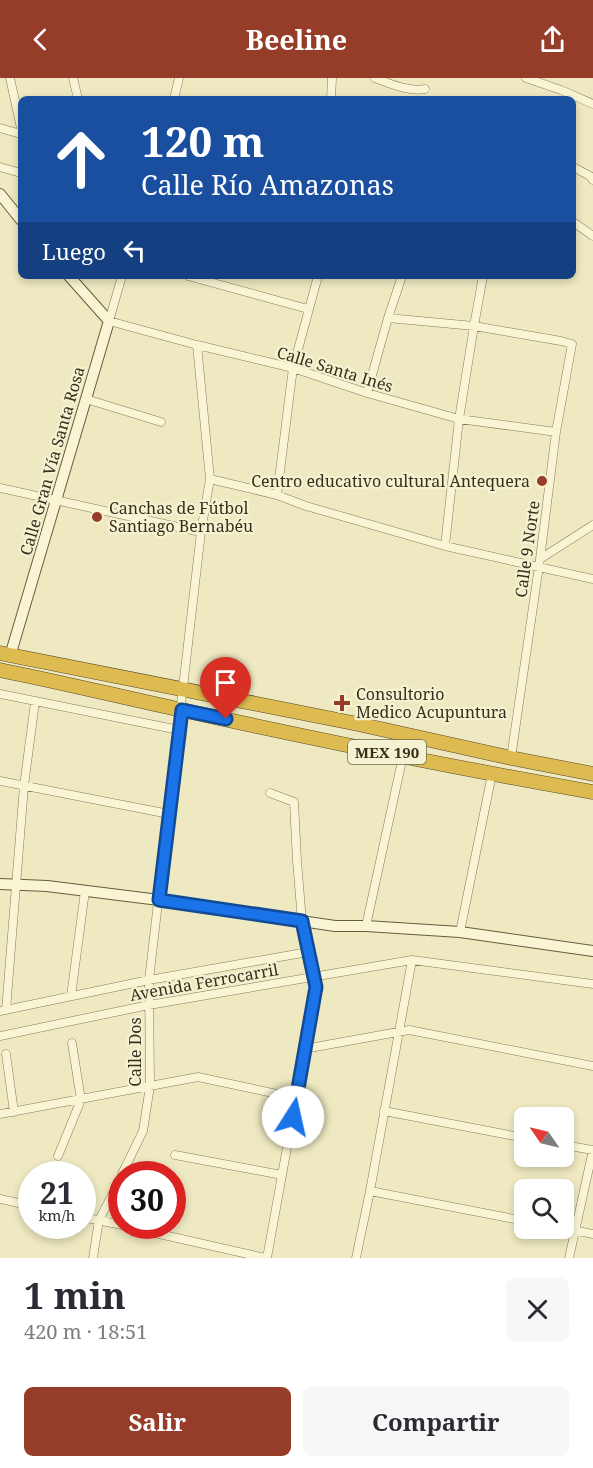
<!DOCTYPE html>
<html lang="es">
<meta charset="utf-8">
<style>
:root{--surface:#fff;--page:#f7f7f7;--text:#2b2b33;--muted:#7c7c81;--accent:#963d29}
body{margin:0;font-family:"Noto Serif",serif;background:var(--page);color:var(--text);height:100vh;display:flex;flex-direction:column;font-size:22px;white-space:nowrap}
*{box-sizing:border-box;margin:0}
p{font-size:20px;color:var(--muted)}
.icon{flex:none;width:33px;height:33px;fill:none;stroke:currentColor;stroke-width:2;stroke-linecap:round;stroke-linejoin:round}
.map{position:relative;height:1180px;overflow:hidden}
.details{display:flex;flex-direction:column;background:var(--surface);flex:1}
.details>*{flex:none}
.hud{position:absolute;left:18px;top:18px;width:558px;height:183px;border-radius:9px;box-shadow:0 3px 9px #0003;background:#1a4fa0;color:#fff;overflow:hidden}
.needle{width:39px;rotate:304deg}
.controls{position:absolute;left:514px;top:1029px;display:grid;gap:12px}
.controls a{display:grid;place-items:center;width:60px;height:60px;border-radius:9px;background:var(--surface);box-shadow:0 3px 9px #0003;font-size:30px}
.speed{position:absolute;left:18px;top:1083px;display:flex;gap:12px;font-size:30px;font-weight:700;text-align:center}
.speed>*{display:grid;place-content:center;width:78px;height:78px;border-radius:50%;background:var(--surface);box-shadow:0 3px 9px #0003;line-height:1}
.speed small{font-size:15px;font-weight:400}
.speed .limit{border:9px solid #d22;background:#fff;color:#111}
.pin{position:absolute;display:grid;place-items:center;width:51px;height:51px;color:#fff;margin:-62px -26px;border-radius:50% 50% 50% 0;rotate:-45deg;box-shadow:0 0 6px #0007}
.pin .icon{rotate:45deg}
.me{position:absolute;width:66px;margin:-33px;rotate:10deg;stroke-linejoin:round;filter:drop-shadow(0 0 4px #0008)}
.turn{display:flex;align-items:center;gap:21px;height:126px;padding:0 24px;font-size:27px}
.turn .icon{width:78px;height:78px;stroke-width:2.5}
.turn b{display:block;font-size:42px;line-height:51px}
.then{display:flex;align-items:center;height:57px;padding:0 24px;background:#0003;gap:12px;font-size:22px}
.round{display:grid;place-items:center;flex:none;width:63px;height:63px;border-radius:9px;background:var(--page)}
.overview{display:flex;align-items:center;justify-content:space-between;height:102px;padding:0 24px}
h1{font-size:36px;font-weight:700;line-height:45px}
.action{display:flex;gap:12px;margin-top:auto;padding:12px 24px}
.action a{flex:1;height:69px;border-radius:9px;background:var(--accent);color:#fff;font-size:24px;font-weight:700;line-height:69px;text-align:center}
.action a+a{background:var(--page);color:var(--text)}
header{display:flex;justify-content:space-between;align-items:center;height:78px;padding:0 24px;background:var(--accent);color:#fff;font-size:27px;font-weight:700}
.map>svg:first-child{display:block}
</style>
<header><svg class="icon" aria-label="back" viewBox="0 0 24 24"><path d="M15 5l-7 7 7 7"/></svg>Beeline<svg class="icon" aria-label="share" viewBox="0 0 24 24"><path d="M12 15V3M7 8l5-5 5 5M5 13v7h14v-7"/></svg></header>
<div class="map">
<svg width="593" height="1180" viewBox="0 0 593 1180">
<rect width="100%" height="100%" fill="#eee9c1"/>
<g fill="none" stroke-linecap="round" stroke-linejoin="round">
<g stroke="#877a59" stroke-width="9">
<path id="street" d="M10 0 21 50
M73 0 78 21
M375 0C391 6 408 14 425 11
M526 0 561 12 593 26
M174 21 179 0
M331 21 332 0
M0 50 21 56
M0 89 21 95
M573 89 590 98 593 102
M573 144 593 158
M122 198 109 243 197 267 293 290 367 315 459 341 556 354
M188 198 308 231
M388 240 474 248 561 263 572 266 556 354 540 481 511 680
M367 315 388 240 402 198
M86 321 161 344
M210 401 277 417 306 428 445 468 593 501
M0 410 201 454
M277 417 293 290 318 198
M445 468 459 341 474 248 483 198
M540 481 593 447
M0 616 179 652
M0 703 169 736
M366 848 403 678
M460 854 492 696
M71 918 85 813
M6 932 24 708 35 624
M0 933 149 902 308 874
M0 958 149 927 412 882 593 906
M304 971 409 952 593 988
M6 976 14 1034
M384 1033 525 1060
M0 1036 198 999 296 1020
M564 1067 593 1072 569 1180
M175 1077 282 1097
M58 1078 81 1022 72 965
M122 1096 143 1053 150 1008 149 902 201 454 210 401 197 267
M370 1113 525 1143
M0 1121 32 1128
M82 1139 122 1147
M124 1148 265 1180
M564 1150 593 1156
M93 1180 99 1142 122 1098
M267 1180 316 909 302 843 297 783 294 724 270 715
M356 1180 370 1113 412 882"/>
</g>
<g stroke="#695b3c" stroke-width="12">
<path id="secondary" d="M0 116 21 142
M10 578 109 243 69 198
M0 806 47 808 159 822 335 848H366L460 854 593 873"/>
</g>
<g stroke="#55472d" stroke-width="15">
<path id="highway" d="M0 575 358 646 511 680 593 696
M0 592C61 604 121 619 182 632 319 662 455 690 593 714"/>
</g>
<use href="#street" stroke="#f9f5d4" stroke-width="8"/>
<use href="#secondary" stroke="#f9f5d4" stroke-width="10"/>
<use href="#highway" stroke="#debb51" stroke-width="14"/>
</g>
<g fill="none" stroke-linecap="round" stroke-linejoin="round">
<g stroke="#114b97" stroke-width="15">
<path id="route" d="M226 641 182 632 159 822 302 843 316 909 293 1039"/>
</g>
<use href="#route" stroke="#1a73e8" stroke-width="10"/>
</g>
<g fill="#963d29" stroke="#f5f2d1" stroke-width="2">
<circle cx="542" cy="403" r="6"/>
<circle cx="97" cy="439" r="6"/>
<path d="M339 616h6v6h6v6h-6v6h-6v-6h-6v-6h6z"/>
</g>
<g text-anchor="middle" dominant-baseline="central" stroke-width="4.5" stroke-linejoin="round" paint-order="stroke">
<rect fill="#f5f2d1" stroke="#706a53" stroke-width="1.5" x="348" y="662" width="78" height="24" rx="4.5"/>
<g font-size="15" font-weight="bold" fill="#372f1d">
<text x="387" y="674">MEX 190</text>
</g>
<g font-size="16" fill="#372f1d" stroke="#f5f2d1">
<text transform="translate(335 291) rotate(17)">Calle Santa Inés</text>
<text transform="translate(52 383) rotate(-74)">Calle Gran Vía Santa Rosa</text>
<text transform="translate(527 471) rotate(-82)">Calle 9 Norte</text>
<text transform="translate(204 904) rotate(-10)">Avenida Ferrocarril</text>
<text transform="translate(135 974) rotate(-90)">Calle Dos</text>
</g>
<g font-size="16" fill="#372f1d" stroke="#f5f2d1" text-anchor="start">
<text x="530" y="403" text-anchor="end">Centro educativo cultural Antequera</text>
<text x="109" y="430">Canchas de Fútbol<tspan x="109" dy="18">Santiago Bernabéu</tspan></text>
<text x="356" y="616">Consultorio<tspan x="356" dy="18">Medico Acupuntura</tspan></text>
</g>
</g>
</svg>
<div class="controls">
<a><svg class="needle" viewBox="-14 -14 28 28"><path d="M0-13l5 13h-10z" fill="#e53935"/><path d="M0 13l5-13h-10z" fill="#7c7c81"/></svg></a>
<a><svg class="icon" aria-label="search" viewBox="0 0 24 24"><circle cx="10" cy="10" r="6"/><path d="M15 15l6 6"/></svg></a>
</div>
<div class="speed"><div>21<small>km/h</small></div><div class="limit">30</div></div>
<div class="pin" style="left:226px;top:641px;background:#d93025"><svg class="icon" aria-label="arrive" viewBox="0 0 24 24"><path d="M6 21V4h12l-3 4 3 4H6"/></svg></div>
<svg class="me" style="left:293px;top:1039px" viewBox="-20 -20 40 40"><circle r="19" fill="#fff"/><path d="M0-13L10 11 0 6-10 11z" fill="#1a73e8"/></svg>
<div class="hud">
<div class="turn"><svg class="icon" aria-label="ahead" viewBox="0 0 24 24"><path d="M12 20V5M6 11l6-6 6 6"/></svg><div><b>120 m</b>Calle Río Amazonas</div></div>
<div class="then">Luego<svg class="icon" aria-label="left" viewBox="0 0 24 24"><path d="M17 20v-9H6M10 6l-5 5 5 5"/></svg></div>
</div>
</div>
<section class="details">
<div class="overview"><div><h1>1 min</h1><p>420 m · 18:51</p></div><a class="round"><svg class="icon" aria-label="close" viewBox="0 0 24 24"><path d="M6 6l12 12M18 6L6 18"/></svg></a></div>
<div class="action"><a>Salir</a><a>Compartir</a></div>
</section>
